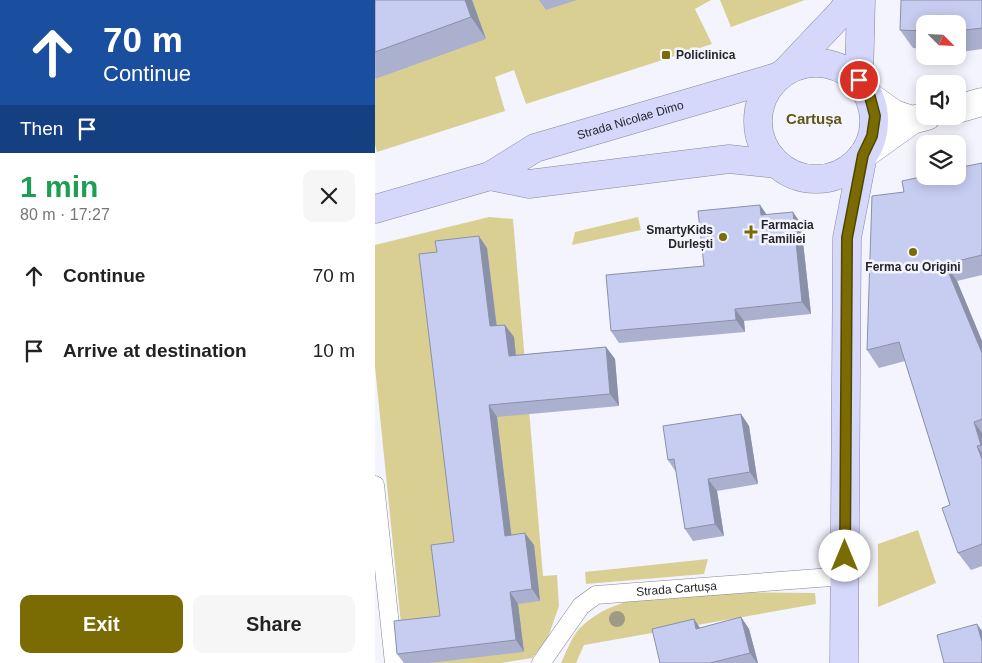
<!DOCTYPE html>
<meta charset="utf-8">
<style>
:root{--surface:#fff;--page:#f6f6f6;--text:#222;--muted:#767676;--accent:#7b6b03}
body{margin:0;font-family:Arial,sans-serif;background:var(--page);color:var(--text);height:100vh;display:flex;flex-direction:column;font-size:19px;white-space:nowrap}
*{box-sizing:border-box;margin:0}
p{font-size:16px;color:var(--muted)}
.icon{flex:none;width:28px;height:28px;fill:none;stroke:currentColor;stroke-width:2;stroke-linecap:round;stroke-linejoin:round}
.map{position:relative;flex:1;overflow:hidden}
.sheet{display:flex;flex-direction:column;background:var(--surface);width:375px}
.sheet>*{flex:none}
.banner{background:#1a4fa0;color:#fff;overflow:hidden}
.needle{width:32px;rotate:114deg}
.controls{position:absolute;left:541px;top:15px;display:grid;gap:10px}
.controls a{display:grid;place-items:center;width:50px;height:50px;border-radius:10px;background:var(--surface);box-shadow:0 2px 12px #0003;font-size:25px}
.pin{position:absolute;display:grid;place-items:center;width:42px;height:42px;color:#fff;margin:-21px;border:2px solid #fff;border-radius:50%;box-shadow:0 1px 5px #0007}
.me{position:absolute;width:55px;margin:-28px;rotate:0deg;stroke-linejoin:round;filter:drop-shadow(0 0 4px #0008)}
.turn{display:flex;align-items:center;gap:18px;height:105px;padding:0 20px;font-size:22px}
.turn .icon{width:65px;height:65px;stroke-width:2.5}
.turn b{display:block;font-size:35px;line-height:42px}
.then{display:flex;align-items:center;height:48px;padding:0 20px;background:#0003;gap:10px;font-size:19px}
.round{display:grid;place-items:center;flex:none;width:52px;height:52px;border-radius:10px;background:var(--page)}
.head{display:flex;align-items:center;justify-content:space-between;height:85px;padding:0 20px}
h1{font-size:30px;font-weight:600;line-height:38px;color:#1e9e55}
.primary-button{display:flex;gap:10px;margin-top:auto;padding:10px 20px}
.primary-button a{flex:1;height:58px;border-radius:10px;background:var(--accent);color:#fff;font-size:20px;font-weight:600;line-height:58px;text-align:center}
.primary-button a+a{background:var(--page);color:var(--text)}
ul{padding:0;list-style:none}
li{display:flex;align-items:center;gap:15px;height:75px;padding:0 20px}
li div{flex:1}
li b{display:block;font-size:19px}
li em{font-style:normal}
main{display:flex;flex:1;min-height:0}
.map>svg:first-child{display:block}
</style>
<main>
<section class="sheet">
<div class="banner">
<div class="turn"><svg class="icon" aria-label="ahead" viewBox="0 0 24 24"><path d="M12 20V5M6 11l6-6 6 6"/></svg><div><b>70 m</b>Continue</div></div>
<div class="then">Then<svg class="icon" aria-label="arrive" viewBox="0 0 24 24"><path d="M6 21V4h12l-3 4 3 4H6"/></svg></div>
</div>
<div class="head"><div><h1>1 min</h1><p>80 m · 17:27</p></div><a class="round"><svg class="icon" aria-label="close" viewBox="0 0 24 24"><path d="M6 6l12 12M18 6L6 18"/></svg></a></div>
<ul>
<li><svg class="icon" aria-label="ahead" viewBox="0 0 24 24"><path d="M12 20V5M6 11l6-6 6 6"/></svg><div><b>Continue</b></div><em>70 m</em></li>
<li><svg class="icon" aria-label="arrive" viewBox="0 0 24 24"><path d="M6 21V4h12l-3 4 3 4H6"/></svg><div><b>Arrive at destination</b></div><em>10 m</em></li>
</ul>
<div class="primary-button"><a>Exit</a><a>Share</a></div>
</section>
<div class="map">
<svg width="607" height="663" viewBox="0 0 607 663">
<rect width="100%" height="100%" fill="#f3f4fd"/>
<path fill="#dacf93" d="M97 0H336L320 9 337 44 151 104 139 70 120 77 130 111 2 152 0 145V79Z
M345 0H430L356 27Z
M114 217 138 219 168 576 182 575 184 606 172 640 157 658 126 663H30L0 367V245Z
M263 217 266 230 197 245 200 232Z
M543 530 561 583 503 607V544Z
M333 559 329 574 211 584 210 572Z
M345 592 440 593 441 604 209 645 201 663H186C191 653 196 638 204 629 240 592 297 595 345 592Z"/>
<g fill="none" stroke-linecap="round" stroke-linejoin="round">
<g stroke="#858794" stroke-width="19">
<g id="lane">
<path d="M0 485 19 663"/>
<path id="s1" d="M166 663 206 606 221 595 470 576"/>
</g>
</g>
<g stroke="#858794" stroke-width="29">
<path id="street" d="M495 97 519 114 537 120
M582 109 607 102
M488 155 537 120 552 116"/>
</g>
<g stroke="#858794" stroke-width="29">
<g id="secondary">
<circle cx="441" cy="121" r="58"/>
<path d="M413 69 467 12 475 0"/>
<path d="M484 80 486 0"/>
<path d="M115 176 154 184 354 159 401 164"/>
<path id="s2" d="M0 209 115 176 160 148 402 77"/>
<path d="M469 663 472 238 488 155"/>
</g>
</g>
<use href="#lane" stroke="#fff" stroke-width="18"/>
<use href="#street" stroke="#fff" stroke-width="28"/>
<use href="#secondary" stroke="#d5d7fb" stroke-width="28"/>
</g>
<circle fill="#9e9a86" cx="242" cy="619" r="8"/>
<path fill="#abb0cf" d="M0 0H97L111 39 0 79Z
M164 0H202L171 10Z
M607 0V49L593 51 582 50V24H550V49L538 48 525 30Z
M607 163V275L582 281 607 341V566L596 570 583 553 575 505 530 361 504 368 492 350 529 192Z
M385 205 392 215 418 212 426 224 436 314 369 321 370 332 244 343 236 331 329 266Z
M112 248 122 326 139 337 141 355 231 347 240 359 244 406 122 417 136 535 159 545 165 601 143 604 149 652 54 663H29L22 654 65 616 79 542 62 252Z
M366 414 374 426 383 484 342 491 349 536 318 541 310 529 301 472 293 460Z
M366 617 374 629 383 663H285L319 619 325 628Z"/>
<path fill="#8b90a9" d="M90 0H97L111 39 96 17Z
M385 205 393 217 386 215Z
M418 212 426 224 436 314 427 302Z
M104 236 112 248 123 338 115 326Z
M570 264 582 281 607 341V353Z
M360 309 369 321 370 332 361 320Z
M130 325 139 337 142 368 134 356Z
M231 347 240 359 244 406 235 394Z
M114 405 122 417 138 548 130 536Z
M366 414 374 426 383 484 375 472Z
M599 422 607 433V446L606 445Z
M602 446 607 453V459Z
M333 479 342 491 349 536 340 524Z
M150 533 159 545 165 601 157 589Z
M135 592 143 604 149 652 141 640Z
M366 617 374 629 383 663H382L375 653Z
M319 619 327 631 321 629Z
M602 624 607 631V642Z"/>
<path fill="#c7cdf1" stroke="#8b90a9" d="M0 0H90L96 17 0 52Z
M526 0H607V28L582 31V24H550V31L525 30Z
M607 163V255L570 264 607 353V419L599 422 606 445 602 446 607 459V544L583 553 567 508 575 505 524 342 492 350 497 196 529 192 527 181 550 176H582V168Z
M385 205 386 215 418 212 427 302 360 309 361 320 236 331 231 275 329 266 323 211Z
M104 236 115 326 130 325 134 356 231 347 235 394 114 405 130 536 150 533 157 589 135 592 141 640 22 654 19 621 65 616 56 545 79 542 44 254 62 252 60 241Z
M366 414 375 472 333 479 340 524 310 529 299 459 293 460 288 426Z
M366 617 375 653 335 663H285L277 629 319 619 321 629Z
M602 624 607 642V663H569L562 635Z"/>
<g fill="none" stroke-linecap="round" stroke-linejoin="round">
<g stroke="#504602" stroke-width="12">
<path id="route" d="M470 556 472 238 488 155 497 136 500 116 495 97 484 80"/>
</g>
<use href="#route" stroke="#7b6b03" stroke-width="9"/>
</g>
<g fill="#7b6b03" stroke="#f3f4fd" stroke-width="2">
<rect x="286" y="50" width="10" height="10" rx="2.5"/>
<path d="M373.5 224.5h5v5h5v5h-5v5h-5v-5h-5v-5h5z"/>
<circle cx="348" cy="237" r="5"/>
<circle cx="538" cy="252" r="5"/>
</g>
<g text-anchor="middle" dominant-baseline="central" stroke-width="5" stroke-linejoin="round" paint-order="stroke">
<g font-size="12" font-weight="bold" fill="#24252a" stroke="#f3f4fd" text-anchor="start">
<text x="301" y="55">Policlinica</text>
<text x="386" y="225">Farmacia<tspan x="386" dy="14">Familiei</tspan></text>
<text x="338" y="230" text-anchor="end">SmartyKids<tspan x="338" dy="14">Durlești</tspan></text>
<text x="538" y="267" text-anchor="middle">Ferma cu Origini</text>
</g>
<g font-size="12" fill="#24252a" stroke="#f3f4fd">
<text stroke="none"><textPath href="#s2" startOffset="272">Strada Nicolae Dimo</textPath></text>
<text stroke="none"><textPath href="#s1" startOffset="169">Strada Cartușa</textPath></text>
</g>
<g font-size="15" font-weight="bold" fill="#605518" stroke="#f3f4fd">
<text x="439" y="118">Cartușa</text>
</g>
</g>
</svg>
<div class="controls">
<a><svg class="needle" viewBox="-14 -14 28 28"><path d="M0-13l5 13h-10z" fill="#e53935"/><path d="M0 13l5-13h-10z" fill="#767676"/></svg></a>
<a><svg class="icon" aria-label="sound" viewBox="0 0 24 24"><path d="M4 9h4l5-4v14l-5-4H4zM17 9q2 3 0 6"/></svg></a>
<a><svg class="icon" aria-label="layers" viewBox="0 0 24 24"><path d="M12 4l9 5-9 5-9-5zM3 14l9 5 9-5"/></svg></a>
</div>
<div class="pin" style="left:484px;top:80px;background:#d93025"><svg class="icon" aria-label="arrive" viewBox="0 0 24 24"><path d="M6 21V4h12l-3 4 3 4H6"/></svg></div>
<svg class="me" style="left:470px;top:556px" viewBox="-20 -20 40 40"><circle r="19" fill="#fff"/><path d="M0-13L10 11 0 6-10 11z" fill="#7b6b03"/></svg>
</div>
</main>
